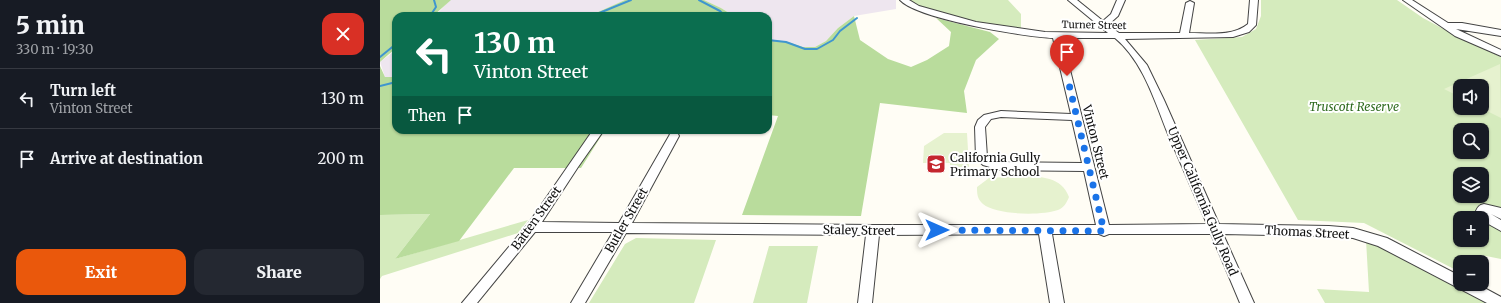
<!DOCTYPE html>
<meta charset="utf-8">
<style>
:root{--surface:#171b24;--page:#242831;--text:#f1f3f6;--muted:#9ea1a6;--line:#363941;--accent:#ea580c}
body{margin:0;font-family:Merriweather,serif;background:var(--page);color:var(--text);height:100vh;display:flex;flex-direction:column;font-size:15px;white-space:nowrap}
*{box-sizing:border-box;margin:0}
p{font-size:13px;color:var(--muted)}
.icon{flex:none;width:22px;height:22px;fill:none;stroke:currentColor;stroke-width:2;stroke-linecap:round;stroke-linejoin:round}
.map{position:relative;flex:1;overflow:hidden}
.sheet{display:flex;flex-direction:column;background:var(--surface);width:380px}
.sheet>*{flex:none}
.guide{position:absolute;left:12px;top:12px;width:380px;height:122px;border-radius:12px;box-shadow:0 1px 3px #0004;background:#0b6e4f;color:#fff;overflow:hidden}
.fabs{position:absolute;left:1073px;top:79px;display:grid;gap:8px}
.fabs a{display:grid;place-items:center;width:36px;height:36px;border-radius:8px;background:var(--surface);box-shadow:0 1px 3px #0004;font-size:20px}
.pin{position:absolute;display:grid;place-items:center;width:34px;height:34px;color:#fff;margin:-41px -17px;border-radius:50% 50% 50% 0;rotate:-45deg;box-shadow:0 0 4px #0007}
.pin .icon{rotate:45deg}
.me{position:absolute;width:44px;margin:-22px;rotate:90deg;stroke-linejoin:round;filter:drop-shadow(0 0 3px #0008)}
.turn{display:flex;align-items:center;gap:14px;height:84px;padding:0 16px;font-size:18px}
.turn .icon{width:52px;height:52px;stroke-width:2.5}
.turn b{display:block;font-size:28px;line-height:34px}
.then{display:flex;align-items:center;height:38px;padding:0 16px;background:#0003;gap:8px;font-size:15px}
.round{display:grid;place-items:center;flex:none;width:42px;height:42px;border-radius:12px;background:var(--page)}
.head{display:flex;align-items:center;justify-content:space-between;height:68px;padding:0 16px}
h1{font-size:24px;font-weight:800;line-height:30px}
.action{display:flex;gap:8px;margin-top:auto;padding:8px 16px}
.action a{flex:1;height:46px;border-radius:12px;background:var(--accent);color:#fff;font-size:16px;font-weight:800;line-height:46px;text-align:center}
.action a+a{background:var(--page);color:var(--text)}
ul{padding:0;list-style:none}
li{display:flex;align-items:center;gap:12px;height:60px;padding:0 16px;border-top:1px solid var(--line)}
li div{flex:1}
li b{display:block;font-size:15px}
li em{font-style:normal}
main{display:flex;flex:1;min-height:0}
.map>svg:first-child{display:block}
</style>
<main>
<section class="sheet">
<div class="head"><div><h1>5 min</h1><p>330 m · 19:30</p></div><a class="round" style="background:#d93025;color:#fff"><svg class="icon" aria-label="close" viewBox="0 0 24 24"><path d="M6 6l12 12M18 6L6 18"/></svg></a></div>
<ul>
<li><svg class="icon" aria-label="left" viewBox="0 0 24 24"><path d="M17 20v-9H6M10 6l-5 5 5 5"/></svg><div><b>Turn left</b><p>Vinton Street</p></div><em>130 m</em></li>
<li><svg class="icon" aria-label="arrive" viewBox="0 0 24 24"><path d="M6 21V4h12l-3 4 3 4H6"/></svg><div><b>Arrive at destination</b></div><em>200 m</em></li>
</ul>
<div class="action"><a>Exit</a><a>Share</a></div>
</section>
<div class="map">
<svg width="1121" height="303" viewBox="0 0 1121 303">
<rect width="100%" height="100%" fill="#fffdf5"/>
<path fill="#eee6ef" d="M70 0H245L209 16H55Z
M324 0H516V9L474 16 458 28 446 41 435 47H423L408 42 392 40 388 38V16H350L349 13 341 8Z
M16 50V77H5L0 62Z"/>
<path fill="#d5ebbd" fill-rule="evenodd" d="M528 0H628L641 14V29L598 22 535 5Z
M881 0H1017L1043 18 1071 33 1121 57V259L1101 255V262H1080V272L984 223 918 220 815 40 862 37 876 29 881 16ZM1080 86H1102V108H1080ZM1080 130H1102V152H1080ZM1080 174H1102V196H1080ZM1080 218H1102V240H1080Z
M50 214 15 259 148 220 138 233 2 276 0 279V215Z
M256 238 336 240 314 303H209L245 244Z
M986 240 989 241 1110 303H945L937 289 989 292Z
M389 246H438L427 303H373Z"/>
<path fill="#b9dc9c" d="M0 0H71L53 16H16V48L0 62Z
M245 0H324L341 8 349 13 350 16H209Z
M474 16 480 40 508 59 531 67 547 60 569 46 571 32 556 18 610 32 619 39 596 60 584 91 587 113 500 103 481 216 362 215 398 116 388 115V38L393 40 408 42 423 47H435L446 41 458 28Z
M0 66 5 77H16V130H225L201 168H134L79 241 15 259 50 214 0 215Z"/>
<path fill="#e6f2cf" d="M1120 64 1121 118 1101 108H1102V86H1080V97L1064 89Z
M564 133H587L589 167H570V163H543L544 146Z
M641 176C661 177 681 176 689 197 687 202 684 208 678 210 661 216 616 215 603 204 597 199 597 193 597 187L609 178Z"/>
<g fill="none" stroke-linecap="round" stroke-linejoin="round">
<path stroke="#3f96cf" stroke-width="2" d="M319 0 340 11 345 16
M50 16 56 7 54 0
M212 16 251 0
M388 40 406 42 425 49H437L453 40 460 31 477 18
M0 57 16 44
M0 86 16 82"/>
<g stroke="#444" stroke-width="2">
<path id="minor" d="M520 0H529L539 6 596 22 665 32 728 33 688 0H697L723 21 731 14 737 0H745L738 16 728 25 739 33H800L806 3 810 1 814 3 809 33C828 33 852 37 868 24L870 0H878L876 25 869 32 853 37 745 39 767 65 784 100 839 224 949 226 973 228 1007 238 1080 276V284H1097L1121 297V303H1107L998 246 973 238 949 236 843 234 874 303H860L831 234H729L724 236 719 234H672L684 303H670L659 234 499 235 492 303H478L486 235 246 233 205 303H191L233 232H155L97 303H82L148 224 213 130H224L198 167 162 222 239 223 289 136 290 134H298L299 136 252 223 493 225H716L704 171 620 170 603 165 596 158 595 127 598 120 604 115 621 111 691 114 673 38C646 37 537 19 520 0ZM682 38H735C763 61 775 102 788 134 801 164 814 194 827 224L729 225ZM621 117 692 120 702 163 620 162 607 157 605 127 611 119Z
M1023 0H1032L1068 23H1082L1121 30V36L1076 29 1121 50V56L1075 36Z
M1104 204 1121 208V219L1111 214 1121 220V231L1103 221C1101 218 1098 215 1096 211 1098 207 1099 205 1104 204Z"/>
</g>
<use href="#minor" fill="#fff" fill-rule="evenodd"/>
</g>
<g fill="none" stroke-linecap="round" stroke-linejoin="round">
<path stroke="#1a73e8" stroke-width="7" stroke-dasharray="0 12.6" d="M557 230 724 231 687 76"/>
</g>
<defs>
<g id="school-square" transform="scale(1)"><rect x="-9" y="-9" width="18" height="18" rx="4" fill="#c4262e" stroke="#fff"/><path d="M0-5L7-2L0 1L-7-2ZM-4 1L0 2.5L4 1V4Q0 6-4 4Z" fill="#fff"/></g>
</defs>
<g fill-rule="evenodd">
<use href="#school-square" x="556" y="164"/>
</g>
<g text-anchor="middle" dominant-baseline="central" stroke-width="4" stroke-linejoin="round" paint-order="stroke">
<g font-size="10" fill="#111" stroke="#fff">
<text transform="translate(714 25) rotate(1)">Turner Street</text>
</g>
<g font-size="12" font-style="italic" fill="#2f6b1f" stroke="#fff">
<text x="974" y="106">Truscott Reserve</text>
</g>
<g font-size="12" fill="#111" stroke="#fff">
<text transform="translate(716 142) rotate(76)">Vinton Street</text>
<text transform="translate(823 201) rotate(67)">Upper California Gully Road</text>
<text transform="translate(156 218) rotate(-54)">Batten Street</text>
<text transform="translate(246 220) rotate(-60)">Butler Street</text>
<text transform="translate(479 230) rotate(1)">Staley Street</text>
<text transform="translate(927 232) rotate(3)">Thomas Street</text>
</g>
<g font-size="12" fill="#111" stroke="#fff" text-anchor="start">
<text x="570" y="157">California Gully<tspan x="570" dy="14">Primary School</tspan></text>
</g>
</g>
</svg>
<div class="fabs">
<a><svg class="icon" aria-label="sound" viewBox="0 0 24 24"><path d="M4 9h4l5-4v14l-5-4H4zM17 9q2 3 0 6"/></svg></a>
<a><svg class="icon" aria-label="search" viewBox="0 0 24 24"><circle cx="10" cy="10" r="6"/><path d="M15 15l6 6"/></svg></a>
<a><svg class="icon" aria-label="layers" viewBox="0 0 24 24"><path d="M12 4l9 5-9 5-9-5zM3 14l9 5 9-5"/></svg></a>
<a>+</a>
<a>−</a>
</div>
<div class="pin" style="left:687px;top:76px;background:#d93025"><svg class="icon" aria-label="arrive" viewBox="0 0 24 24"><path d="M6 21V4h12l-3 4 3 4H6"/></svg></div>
<svg class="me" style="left:557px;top:230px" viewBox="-20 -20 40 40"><path d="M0-17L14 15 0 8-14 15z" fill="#1a73e8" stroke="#fff" stroke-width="4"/></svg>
<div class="guide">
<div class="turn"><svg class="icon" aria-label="left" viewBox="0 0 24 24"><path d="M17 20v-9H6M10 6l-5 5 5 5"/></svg><div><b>130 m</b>Vinton Street</div></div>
<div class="then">Then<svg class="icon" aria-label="arrive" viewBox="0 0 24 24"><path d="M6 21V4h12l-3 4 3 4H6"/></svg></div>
</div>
</div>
</main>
